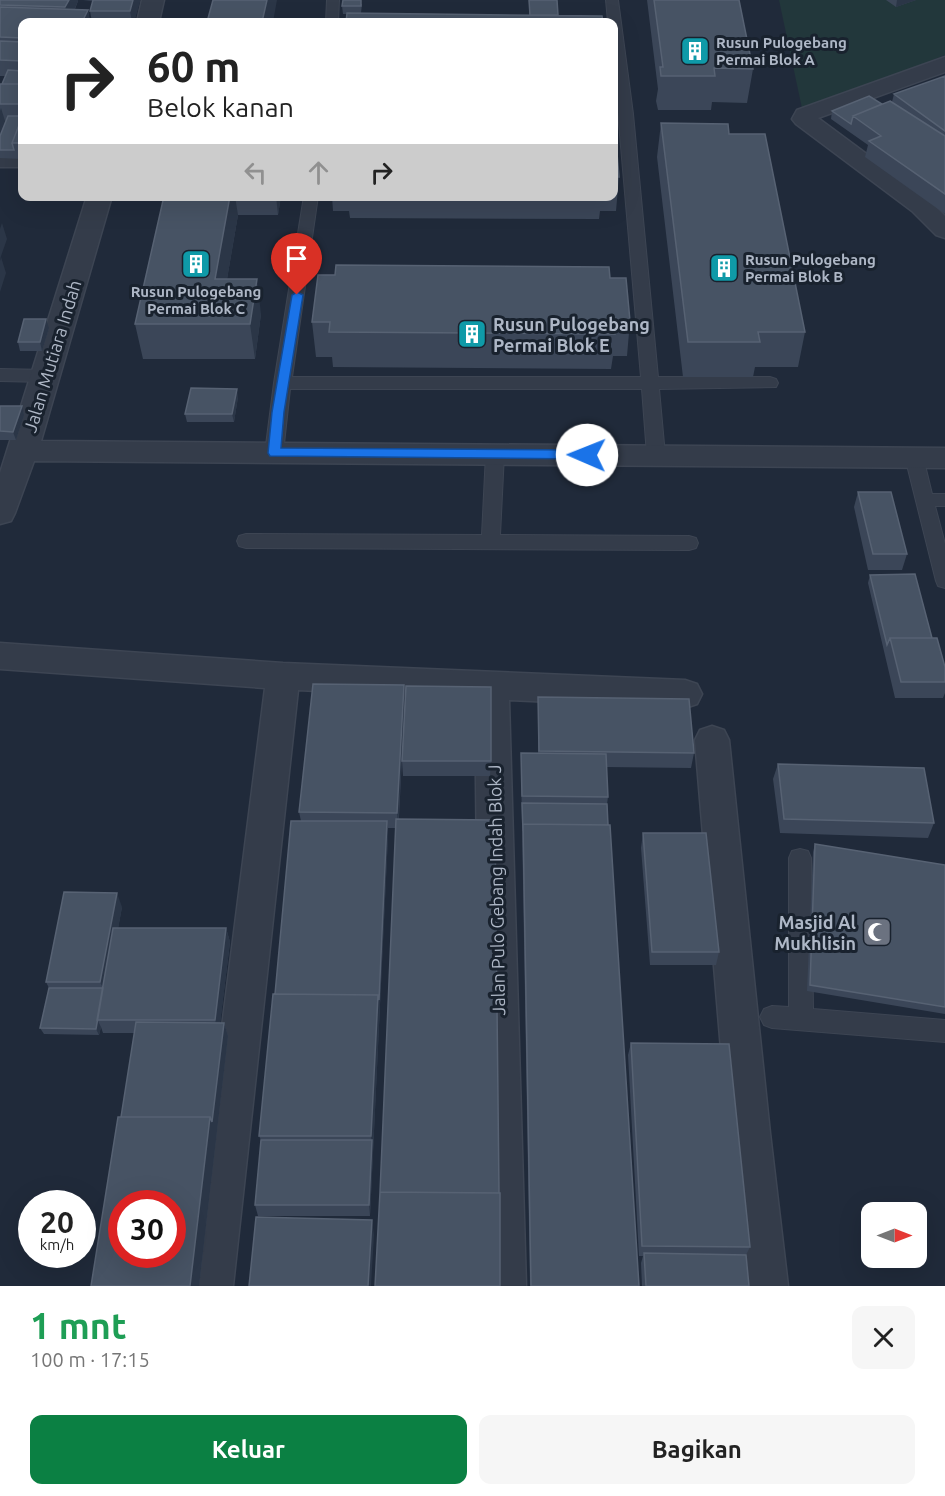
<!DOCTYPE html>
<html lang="id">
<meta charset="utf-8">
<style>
:root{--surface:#fff;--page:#f6f6f6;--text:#222;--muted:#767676;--accent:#0b8043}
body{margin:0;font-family:Ubuntu,sans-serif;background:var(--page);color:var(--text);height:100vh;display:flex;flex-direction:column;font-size:22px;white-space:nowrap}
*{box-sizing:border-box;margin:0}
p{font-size:20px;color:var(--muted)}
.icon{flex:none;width:33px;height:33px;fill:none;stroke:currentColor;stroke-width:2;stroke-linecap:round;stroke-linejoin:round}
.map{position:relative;height:1286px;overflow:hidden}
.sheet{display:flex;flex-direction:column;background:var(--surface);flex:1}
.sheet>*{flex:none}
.guide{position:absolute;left:18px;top:18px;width:600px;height:183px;border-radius:12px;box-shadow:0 6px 24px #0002;background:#fff;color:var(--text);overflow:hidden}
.needle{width:39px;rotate:90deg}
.controls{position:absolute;left:861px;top:1202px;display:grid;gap:12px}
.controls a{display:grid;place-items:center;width:66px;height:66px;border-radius:12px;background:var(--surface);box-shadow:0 6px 24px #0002;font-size:30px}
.speed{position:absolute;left:18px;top:1190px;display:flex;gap:12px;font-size:30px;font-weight:700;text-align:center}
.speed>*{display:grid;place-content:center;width:78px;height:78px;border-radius:50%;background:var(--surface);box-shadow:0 6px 24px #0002;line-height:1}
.speed small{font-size:15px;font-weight:400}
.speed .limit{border:9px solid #d22;background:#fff;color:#111}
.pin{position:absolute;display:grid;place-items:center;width:51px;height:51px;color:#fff;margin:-62px -26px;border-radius:50% 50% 50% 0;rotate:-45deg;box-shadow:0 0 6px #0007}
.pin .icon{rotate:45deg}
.me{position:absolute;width:66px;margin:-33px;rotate:271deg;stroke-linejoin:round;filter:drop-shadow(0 0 4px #0008)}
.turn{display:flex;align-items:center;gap:21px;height:126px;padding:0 30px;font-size:27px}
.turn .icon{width:78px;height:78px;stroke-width:2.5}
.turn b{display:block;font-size:42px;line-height:51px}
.lanes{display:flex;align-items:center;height:57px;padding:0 30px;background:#0003;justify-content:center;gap:30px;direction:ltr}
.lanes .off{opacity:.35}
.round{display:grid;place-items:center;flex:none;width:63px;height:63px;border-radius:12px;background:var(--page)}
.head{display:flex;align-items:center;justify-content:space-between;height:102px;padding:0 30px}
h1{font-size:36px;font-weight:600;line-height:45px;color:#1e9e55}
.cta{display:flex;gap:12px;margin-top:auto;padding:12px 30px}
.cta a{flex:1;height:69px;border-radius:12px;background:var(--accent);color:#fff;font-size:24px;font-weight:600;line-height:69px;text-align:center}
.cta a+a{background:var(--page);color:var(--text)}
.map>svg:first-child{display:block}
</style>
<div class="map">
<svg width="945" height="1286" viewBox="0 0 945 1286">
<rect width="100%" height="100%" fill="#202a3a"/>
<path fill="#22373b" d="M779 0H945V55L803 113Z"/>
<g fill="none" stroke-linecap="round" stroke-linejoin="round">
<g stroke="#3d4553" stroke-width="2">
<path id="lane" d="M327 0H339L338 22H326Z
M606 0H618L633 114 658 377H770L776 379 778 383 776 387 659 389 665 455 662 459H650L647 455 642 389H290L283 453 280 457H268L265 453 274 383 304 196H318L292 377H641L614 66V22H608Z
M0 369 46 370 52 372 54 376 52 380 46 382 0 381Z
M495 448 501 450 504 454 500 535 689 536 696 538 698 543 696 548 689 550 246 548 239 546 237 541 239 536 246 534 482 535 486 454 489 450Z
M914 451 920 453 923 457 932 494H945V506H935L945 544V588L938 586 936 581 905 457 908 453Z
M800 849 808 851 811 858 813 1009 945 1020V1042L772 1028 764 1025 760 1017 764 1009 772 1006 789 1007V858L792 851Z"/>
</g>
<g stroke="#3d4553" stroke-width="3">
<path id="street" d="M142 0H164L159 22H137Z
M945 57V72L818 118 930 201 945 216V238L936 235 912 211 796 124 792 119 797 110Z
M0 153H22V167H0Z
M87 196H112L41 441 945 448V468L34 461 15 513 11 521 0 524V473Z
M0 643 283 663 685 680 697 684 702 694 697 704 685 708 509 700 526 1286H482L475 699 298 690 233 1286H189L265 688 0 669Z
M712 726 724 730 729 740 770 1133 788 1286H744L728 1133 695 740 700 730Z"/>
</g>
<use href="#lane" fill="#343c4a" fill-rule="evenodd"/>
<use href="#street" fill="#343c4a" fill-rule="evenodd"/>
</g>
<path fill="#3b4658" d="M0 0H78V1L75 9 88 10 90 22H22V159L0 158V84H2L5 76H0Z
M83 0H140L134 22H92L90 11 93 1Z
M529 0H557L558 15 343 14 342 6 362 4 361 13 529 15Z
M647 0H739L753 69 747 103 712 102 711 110H658L656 101 658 89Z
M886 0H916L896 7Z
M945 76V214L865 157 868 145 831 119 832 111 892 102 894 94Z
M661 123 729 134 805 332 798 367H755L753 377H683L657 157Z
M614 142 619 177 616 211H600L599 219 350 218 349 211H333L332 196H614Z
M164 196H281L278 215H238L227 279 261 314 255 359H143L135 324Z
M610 278 630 321 627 356H613L611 369 333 367 332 357H316L312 322Z
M49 328 42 351H20L18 342Z
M238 397 234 422H187L185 414Z
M0 406H22L24 415 16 440H0Z
M858 492 907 554 902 570H868L854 507Z
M870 575 932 638 945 667V693L943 698H895L868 583Z
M404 685 405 699 491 761 490 776H403L402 761 404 718 380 1192 396 828H388V836L370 1216H258L255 1205 261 1140 259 1136 275 994 301 821 299 812Z
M538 697 694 753 691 768 606 767 608 797 607 804 639 1286H530L521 768V753H538Z
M778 764 934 823 928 838 780 833 773 779Z
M643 833 719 952 716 965H650L641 848Z
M815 844 945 865V1014L807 991 813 852Z
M122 907 118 928H226L230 942 220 1023H224L228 1036 199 1286 121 1117 135 1033H103L101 1027 99 1035 44 1034 40 1028 49 988 46 982Z
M631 1043 750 1247 746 1255 749 1286H642L641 1263 643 1256H639L628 1055Z"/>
<path fill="#2b3647" d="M69 0H78V1L69 22 65 7Z
M133 0H140V2L134 22H132L130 11Z
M267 0H277L273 22H262Z
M897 0H916L896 7Z
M88 10 90 22H82Z
M1 108 6 124 0 137V111Z
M230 196H235L238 215 221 314 215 279Z
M276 196H281L278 215Z
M2 223 7 239 0 259V229Z
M1 257 6 273 0 292V261Z
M257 279 261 314 255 359 250 324Z
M46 319 49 328 42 351 40 342Z
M237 389 238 397 234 422 232 414Z
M22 406 24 415 16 440 13 432Z
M404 685 405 700 398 828 397 813Z
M387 821 388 836 373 1152 371 1136Z
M117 893 122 907 102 1020 103 988 100 982Z
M226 928 230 942 219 1033 215 1020Z
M98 1021 101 1027 99 1035 96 1029Z
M224 1023 228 1036 199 1286H190L210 1117Z
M372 1140 373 1152 370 1216 369 1205Z
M372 1220 374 1235 371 1286H368Z"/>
<path fill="#475364" stroke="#576273" stroke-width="1.5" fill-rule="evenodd" d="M0 0H69L65 7 0 5Z
M93 0H133L130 11H90Z
M213 0H267L262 22H271H207Z
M343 0H361V6H342Z
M529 0H557L558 15H530Z
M654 0H739L753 69 714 68 715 76H661L660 67H663Z
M0 7 88 10 82 22H22V38L0 37Z
M347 13 602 16 603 22H346Z
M0 41 22 42V61L0 60Z
M8 70 22 71V84H2Z
M945 76V131L894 94Z
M0 84H22V101L21 104H0Z
M869 96 882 104 853 116 851 124 832 111Z
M890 101 945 136V194L869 141 881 136 853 116Z
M8 116H22V120H21L12 143 14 150H0V136Z
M21 120H22V143H12Z
M661 123 728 124 729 134H765L805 332H758L760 342H688Z
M614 142H616L619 177H614Z
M164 196H230L215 279H257L250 324H135Z
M336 265 609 267 610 278H626L630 321H614L615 334 329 332 330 322H312L318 275H335Z
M24 319H46L40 342H18Z
M191 388 237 389 232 414H185Z
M0 406H22L13 432 0 431Z
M858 492H891L907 554H873Z
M915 574 932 638H890L887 645 870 575Z
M890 638H937L945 667V682H901Z
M313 684 404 685 397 813 299 812Z
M406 686 491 687V761H402Z
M538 697 689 699 694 753 539 751Z
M521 753 606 754 608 797 522 796Z
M778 764 924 768 934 823 784 819Z
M522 803 607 804 608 825 523 824V831Z
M396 819 495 820 499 1193 380 1192Z
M291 821H387L379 1000 378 995 275 994Z
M523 824 610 825 639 1286H531Z
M643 833H706L719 952H652Z
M815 844 945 865V1007L810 985Z
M64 892 117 893 100 982H46Z
M113 928H226L215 1020H97Z
M49 988H103L96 1029 40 1028Z
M273 994 378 995 371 1136H259Z
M136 1022 224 1023 212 1122 210 1117H121Z
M631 1043 729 1044 750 1247 642 1246Z
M118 1117H210L190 1286H91ZM122 1203H172V1254H122Z
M261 1140H372L369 1205H255Z
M380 1192 500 1193V1286H375Z
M256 1217 372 1220 368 1286H249Z
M644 1253 746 1255 749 1286H646Z"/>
<path fill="#1a73e8" stroke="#114b97" stroke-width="1.5" d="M297 292 303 295 284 412 281 448 587 450 593 455 587 459 270 456 268 453 272 412 292 295Z"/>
<defs>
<g id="building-square" transform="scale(1.5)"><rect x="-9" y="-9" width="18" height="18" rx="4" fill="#0f9aa8" stroke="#19222e"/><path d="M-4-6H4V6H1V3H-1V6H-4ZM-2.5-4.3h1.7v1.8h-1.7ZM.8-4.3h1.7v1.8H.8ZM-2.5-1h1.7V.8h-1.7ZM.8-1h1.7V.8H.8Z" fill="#fff"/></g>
<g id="mosque-square" transform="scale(1.5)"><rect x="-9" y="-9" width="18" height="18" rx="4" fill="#6b7280" stroke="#19222e"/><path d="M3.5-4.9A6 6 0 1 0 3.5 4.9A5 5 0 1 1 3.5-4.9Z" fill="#fff"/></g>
</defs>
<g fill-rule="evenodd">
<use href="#building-square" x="695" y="51"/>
<use href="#building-square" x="196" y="264"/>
<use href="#building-square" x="724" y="268"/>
<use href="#building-square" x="472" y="334"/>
<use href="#mosque-square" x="877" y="932"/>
</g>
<g text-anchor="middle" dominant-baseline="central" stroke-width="6" stroke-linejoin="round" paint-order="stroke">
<g font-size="15" font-weight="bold" fill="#aeb7c6" stroke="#19222e" text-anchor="start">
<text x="716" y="42">Rusun Pulogebang<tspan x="716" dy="17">Permai Blok A</tspan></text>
<text x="745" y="259">Rusun Pulogebang<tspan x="745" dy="17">Permai Blok B</tspan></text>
<text x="196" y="291" text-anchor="middle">Rusun Pulogebang<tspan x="196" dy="17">Permai Blok C</tspan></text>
</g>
<g font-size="18" font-weight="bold" fill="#aeb7c6" stroke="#19222e" text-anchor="start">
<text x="493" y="324">Rusun Pulogebang<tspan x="493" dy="21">Permai Blok E</tspan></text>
<text x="856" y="922" text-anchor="end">Masjid Al<tspan x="856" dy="21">Mukhlisin</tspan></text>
</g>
<g font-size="18" fill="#aeb7c6" stroke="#19222e">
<text transform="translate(52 356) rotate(-73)">Jalan Mutiara Indah</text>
<text transform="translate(496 890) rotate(-91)">Jalan Pulo Gebang Indah Blok J</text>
</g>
</g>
</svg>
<div class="controls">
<a><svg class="needle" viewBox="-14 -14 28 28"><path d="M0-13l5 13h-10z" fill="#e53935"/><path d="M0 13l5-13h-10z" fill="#767676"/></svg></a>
</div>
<div class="speed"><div>20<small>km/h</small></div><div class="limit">30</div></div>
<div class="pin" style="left:297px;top:295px;background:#d93025"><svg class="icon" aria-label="arrive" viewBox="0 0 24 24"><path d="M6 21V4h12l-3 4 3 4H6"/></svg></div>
<svg class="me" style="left:587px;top:455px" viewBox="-20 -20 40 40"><circle r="19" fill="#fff"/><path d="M0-13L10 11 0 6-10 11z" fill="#1a73e8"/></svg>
<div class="guide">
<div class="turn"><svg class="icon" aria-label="right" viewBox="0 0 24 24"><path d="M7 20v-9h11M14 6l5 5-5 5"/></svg><div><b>60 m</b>Belok kanan</div></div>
<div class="lanes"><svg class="icon off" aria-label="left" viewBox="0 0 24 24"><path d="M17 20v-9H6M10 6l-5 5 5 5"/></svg><svg class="icon off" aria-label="ahead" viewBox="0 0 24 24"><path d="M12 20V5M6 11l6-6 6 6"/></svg><svg class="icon" aria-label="right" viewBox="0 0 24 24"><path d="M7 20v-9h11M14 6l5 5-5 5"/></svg></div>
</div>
</div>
<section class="sheet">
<div class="head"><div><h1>1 mnt</h1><p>100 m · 17:15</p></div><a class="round"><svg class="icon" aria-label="close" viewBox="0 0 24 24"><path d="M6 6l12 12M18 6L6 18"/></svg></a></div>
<div class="cta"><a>Keluar</a><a>Bagikan</a></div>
</section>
